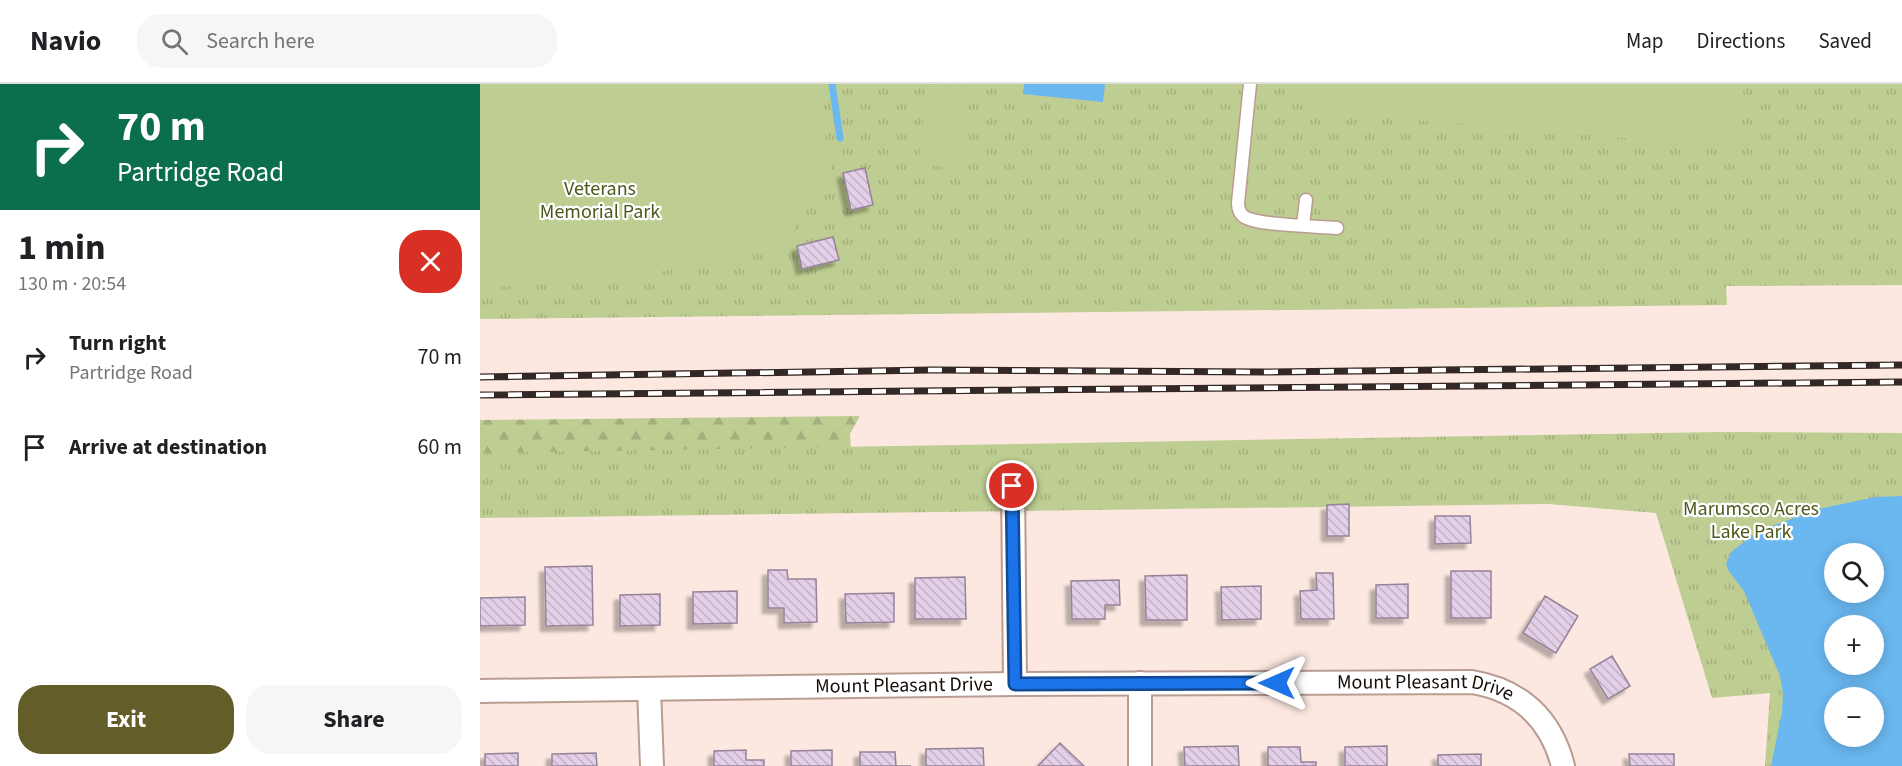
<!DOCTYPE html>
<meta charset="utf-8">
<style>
:root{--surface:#fff;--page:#f6f6f6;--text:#202124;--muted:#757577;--line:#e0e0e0;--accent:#635d29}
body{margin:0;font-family:"Source Sans 3",sans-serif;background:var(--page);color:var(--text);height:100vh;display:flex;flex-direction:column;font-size:22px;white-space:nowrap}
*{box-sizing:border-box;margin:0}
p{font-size:20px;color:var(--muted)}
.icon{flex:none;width:33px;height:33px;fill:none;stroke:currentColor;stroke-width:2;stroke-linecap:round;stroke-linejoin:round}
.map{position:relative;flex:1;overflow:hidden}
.details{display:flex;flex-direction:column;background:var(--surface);width:480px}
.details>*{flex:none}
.top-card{background:#0b6e4f;color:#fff;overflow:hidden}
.buttons{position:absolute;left:1344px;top:459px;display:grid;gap:12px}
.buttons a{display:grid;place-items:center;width:60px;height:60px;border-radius:50%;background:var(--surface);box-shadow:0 3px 15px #0003;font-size:30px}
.pin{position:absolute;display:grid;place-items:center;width:51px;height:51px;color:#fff;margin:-26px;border:3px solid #fff;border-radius:50%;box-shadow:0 2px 6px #0007}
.me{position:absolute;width:66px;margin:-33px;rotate:270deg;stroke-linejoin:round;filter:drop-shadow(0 0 4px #0008)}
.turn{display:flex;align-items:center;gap:21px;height:126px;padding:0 18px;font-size:27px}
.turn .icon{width:78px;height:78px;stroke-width:2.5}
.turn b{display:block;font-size:42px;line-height:51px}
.round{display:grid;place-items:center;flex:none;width:63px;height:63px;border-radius:24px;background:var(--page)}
.overview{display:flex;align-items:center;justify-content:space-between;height:102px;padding:0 18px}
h1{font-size:36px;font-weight:700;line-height:45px}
.button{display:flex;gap:12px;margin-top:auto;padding:12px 18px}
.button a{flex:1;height:69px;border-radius:24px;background:var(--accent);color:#fff;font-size:24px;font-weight:700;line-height:69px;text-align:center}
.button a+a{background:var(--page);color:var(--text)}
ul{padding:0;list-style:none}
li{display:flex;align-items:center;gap:18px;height:90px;padding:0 18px}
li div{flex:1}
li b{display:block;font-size:22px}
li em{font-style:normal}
header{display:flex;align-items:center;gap:36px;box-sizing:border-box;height:84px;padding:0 30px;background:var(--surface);border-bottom:2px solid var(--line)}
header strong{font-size:28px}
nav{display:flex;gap:33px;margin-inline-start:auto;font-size:21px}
.search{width:420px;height:54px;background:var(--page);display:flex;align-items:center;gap:15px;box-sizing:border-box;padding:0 21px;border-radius:24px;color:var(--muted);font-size:22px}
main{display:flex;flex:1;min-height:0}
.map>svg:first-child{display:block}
</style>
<header>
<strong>Navio</strong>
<div class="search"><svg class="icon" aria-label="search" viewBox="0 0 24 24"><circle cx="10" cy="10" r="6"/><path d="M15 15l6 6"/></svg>Search here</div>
<nav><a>Map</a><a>Directions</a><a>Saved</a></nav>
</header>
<main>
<section class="details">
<div class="top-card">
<div class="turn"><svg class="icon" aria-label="right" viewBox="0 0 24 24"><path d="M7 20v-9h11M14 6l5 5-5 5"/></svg><div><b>70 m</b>Partridge Road</div></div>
</div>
<div class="overview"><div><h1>1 min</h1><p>130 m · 20:54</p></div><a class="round" style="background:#d93025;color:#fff"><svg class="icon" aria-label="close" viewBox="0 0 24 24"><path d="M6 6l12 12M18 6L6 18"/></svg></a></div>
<ul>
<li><svg class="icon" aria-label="right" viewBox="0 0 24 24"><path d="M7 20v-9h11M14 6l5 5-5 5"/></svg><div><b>Turn right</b><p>Partridge Road</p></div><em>70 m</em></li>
<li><svg class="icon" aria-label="arrive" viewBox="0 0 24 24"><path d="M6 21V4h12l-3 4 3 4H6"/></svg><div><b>Arrive at destination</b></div><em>60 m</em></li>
</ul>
<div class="button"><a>Exit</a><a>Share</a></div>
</section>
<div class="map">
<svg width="1422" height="682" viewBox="0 0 1422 682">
<defs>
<pattern id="forest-firs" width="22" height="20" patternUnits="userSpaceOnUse" patternTransform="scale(1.5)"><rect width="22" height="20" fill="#becd91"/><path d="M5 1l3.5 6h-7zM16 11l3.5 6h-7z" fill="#a3af7c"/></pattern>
<pattern id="park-tufts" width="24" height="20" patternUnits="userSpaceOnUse" patternTransform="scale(1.5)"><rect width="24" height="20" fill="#becd91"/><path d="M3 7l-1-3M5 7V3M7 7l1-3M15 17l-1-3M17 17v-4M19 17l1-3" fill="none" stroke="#a3af7c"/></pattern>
<pattern id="building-back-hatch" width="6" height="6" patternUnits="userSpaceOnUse" patternTransform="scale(1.5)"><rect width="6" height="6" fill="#e3cfe7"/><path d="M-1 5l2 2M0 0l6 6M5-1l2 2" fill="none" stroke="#c2b1c5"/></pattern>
<filter id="shadow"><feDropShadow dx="-5.5" dy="5.5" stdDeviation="1.5" flood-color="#0004"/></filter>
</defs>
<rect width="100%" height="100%" fill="#fce8e1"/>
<path fill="url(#forest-firs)" d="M380 332 370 350 371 368 0 411V336Z"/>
<path fill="url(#park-tufts)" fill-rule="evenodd" d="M0 0H1422V201L1246 202 1247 221 0 235Z
M1239 348 1422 349V682H1285L1290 609 1232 614 1176 429 1068 420 0 434V369ZM1354 470H1394V508H1354ZM1354 542H1394V580H1354ZM1354 614H1394V652H1354Z"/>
<path fill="#becd91" d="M0 0H335L352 85 303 163 145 195 0 204Z
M448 0 491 2 482 85 438 80Z
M827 0H1264L1259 64 824 26Z"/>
<path fill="#6bb8f1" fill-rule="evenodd" d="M544 0H625L623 18 543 10Z
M1422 412V682H1291L1302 628 1303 610 1300 592 1264 507 1248 486 1246 480 1251 468 1277 448 1334 426 1395 413ZM1354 470H1394V508H1354ZM1354 542H1394V580H1354ZM1354 614H1394V652H1354Z"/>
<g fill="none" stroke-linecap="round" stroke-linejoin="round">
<path stroke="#6bb8f1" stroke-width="7" d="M352 0 360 54"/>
</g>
<path fill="url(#building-back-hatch)" stroke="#968399" stroke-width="1.5" filter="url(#shadow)" d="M385 84 393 121 371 126 363 89Z
M353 153 359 176 322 185 317 162Z
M869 420V452H847V421Z
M955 432H990L991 459 955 460Z
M112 482 113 541 66 542 65 483Z
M288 486H307L308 495H336L337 538 304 539V524H288Z
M971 487H1011V534H971Z
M836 489H853L854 535H821L820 507 837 506Z
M707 491V536H666L665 492Z
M485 493 486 535H435V494Z
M639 496 640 521H625V535H592L591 497Z
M928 500V534H896V501Z
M781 502V535L742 536 741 503Z
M257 507V539L213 540V508Z
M414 509V538L366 539 365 510Z
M180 510V541L140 542V511Z
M1065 512 1098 532 1076 569 1043 549Z
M45 513V541L0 542V514Z
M1132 572 1150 602 1128 615 1110 585Z
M580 659 604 682H558Z
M758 662 759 682H705L704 663Z
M907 662V682H865V663Z
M788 663H820L821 678H836V682H788Z
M503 664 504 682H446V665Z
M266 666V676H284V682H234V667Z
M352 666V682H311V667Z
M380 668H415L416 682H431H380Z
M38 669V682H5V670Z
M116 669 117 682H72V670Z
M1001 670V682H958V671Z
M1149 670H1194V682H1150Z"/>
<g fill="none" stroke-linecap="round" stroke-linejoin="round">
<g stroke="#ba9c91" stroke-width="15">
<path id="service" d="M770 0 758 119C758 124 759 128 763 132 776 142 838 142 857 144
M823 141 826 116"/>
</g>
<g stroke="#ba9c91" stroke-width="26">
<g id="minor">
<path d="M533 402 535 600"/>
<path d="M660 599V682"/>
<path d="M169 605 172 682"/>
<path id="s1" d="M0 607 535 600 992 598C1040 606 1071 635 1083 682"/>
</g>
</g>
<use href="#service" stroke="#fff" stroke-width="12"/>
<use href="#minor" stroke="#fff" stroke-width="22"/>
<g stroke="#332824" stroke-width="7">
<path id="rail" d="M0 293 452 286 783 288 1422 281
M0 311 1422 298"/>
</g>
<use href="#rail" stroke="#fff" stroke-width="4.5" stroke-dasharray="14" stroke-linecap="butt"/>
</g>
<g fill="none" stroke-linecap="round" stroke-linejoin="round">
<g stroke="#114b97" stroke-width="15">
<path id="route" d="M532 402 535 600 797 599"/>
</g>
<use href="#route" stroke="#1a73e8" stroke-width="10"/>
</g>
<g text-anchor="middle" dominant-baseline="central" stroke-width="4.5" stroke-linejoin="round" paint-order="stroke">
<g font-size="20" fill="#4d591c" stroke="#fff">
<text x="120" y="105">Veterans<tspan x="120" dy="23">Memorial Park</tspan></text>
<text x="1271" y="425">Marumsco Acres<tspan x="1271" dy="23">Lake Park</tspan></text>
</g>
<g font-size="20" fill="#170d09" stroke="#fff">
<text stroke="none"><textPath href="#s1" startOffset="424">Mount Pleasant Drive</textPath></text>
<text stroke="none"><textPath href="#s1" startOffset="946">Mount Pleasant Drive</textPath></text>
</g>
</g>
</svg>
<div class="buttons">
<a><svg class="icon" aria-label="search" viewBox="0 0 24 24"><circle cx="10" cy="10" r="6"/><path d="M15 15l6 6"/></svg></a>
<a>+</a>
<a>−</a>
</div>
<div class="pin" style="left:532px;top:402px;background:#d93025"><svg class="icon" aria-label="arrive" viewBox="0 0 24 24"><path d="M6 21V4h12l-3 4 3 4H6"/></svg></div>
<svg class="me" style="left:797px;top:599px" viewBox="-20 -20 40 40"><path d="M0-17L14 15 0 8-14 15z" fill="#1a73e8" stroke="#fff" stroke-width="4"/></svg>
</div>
</main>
